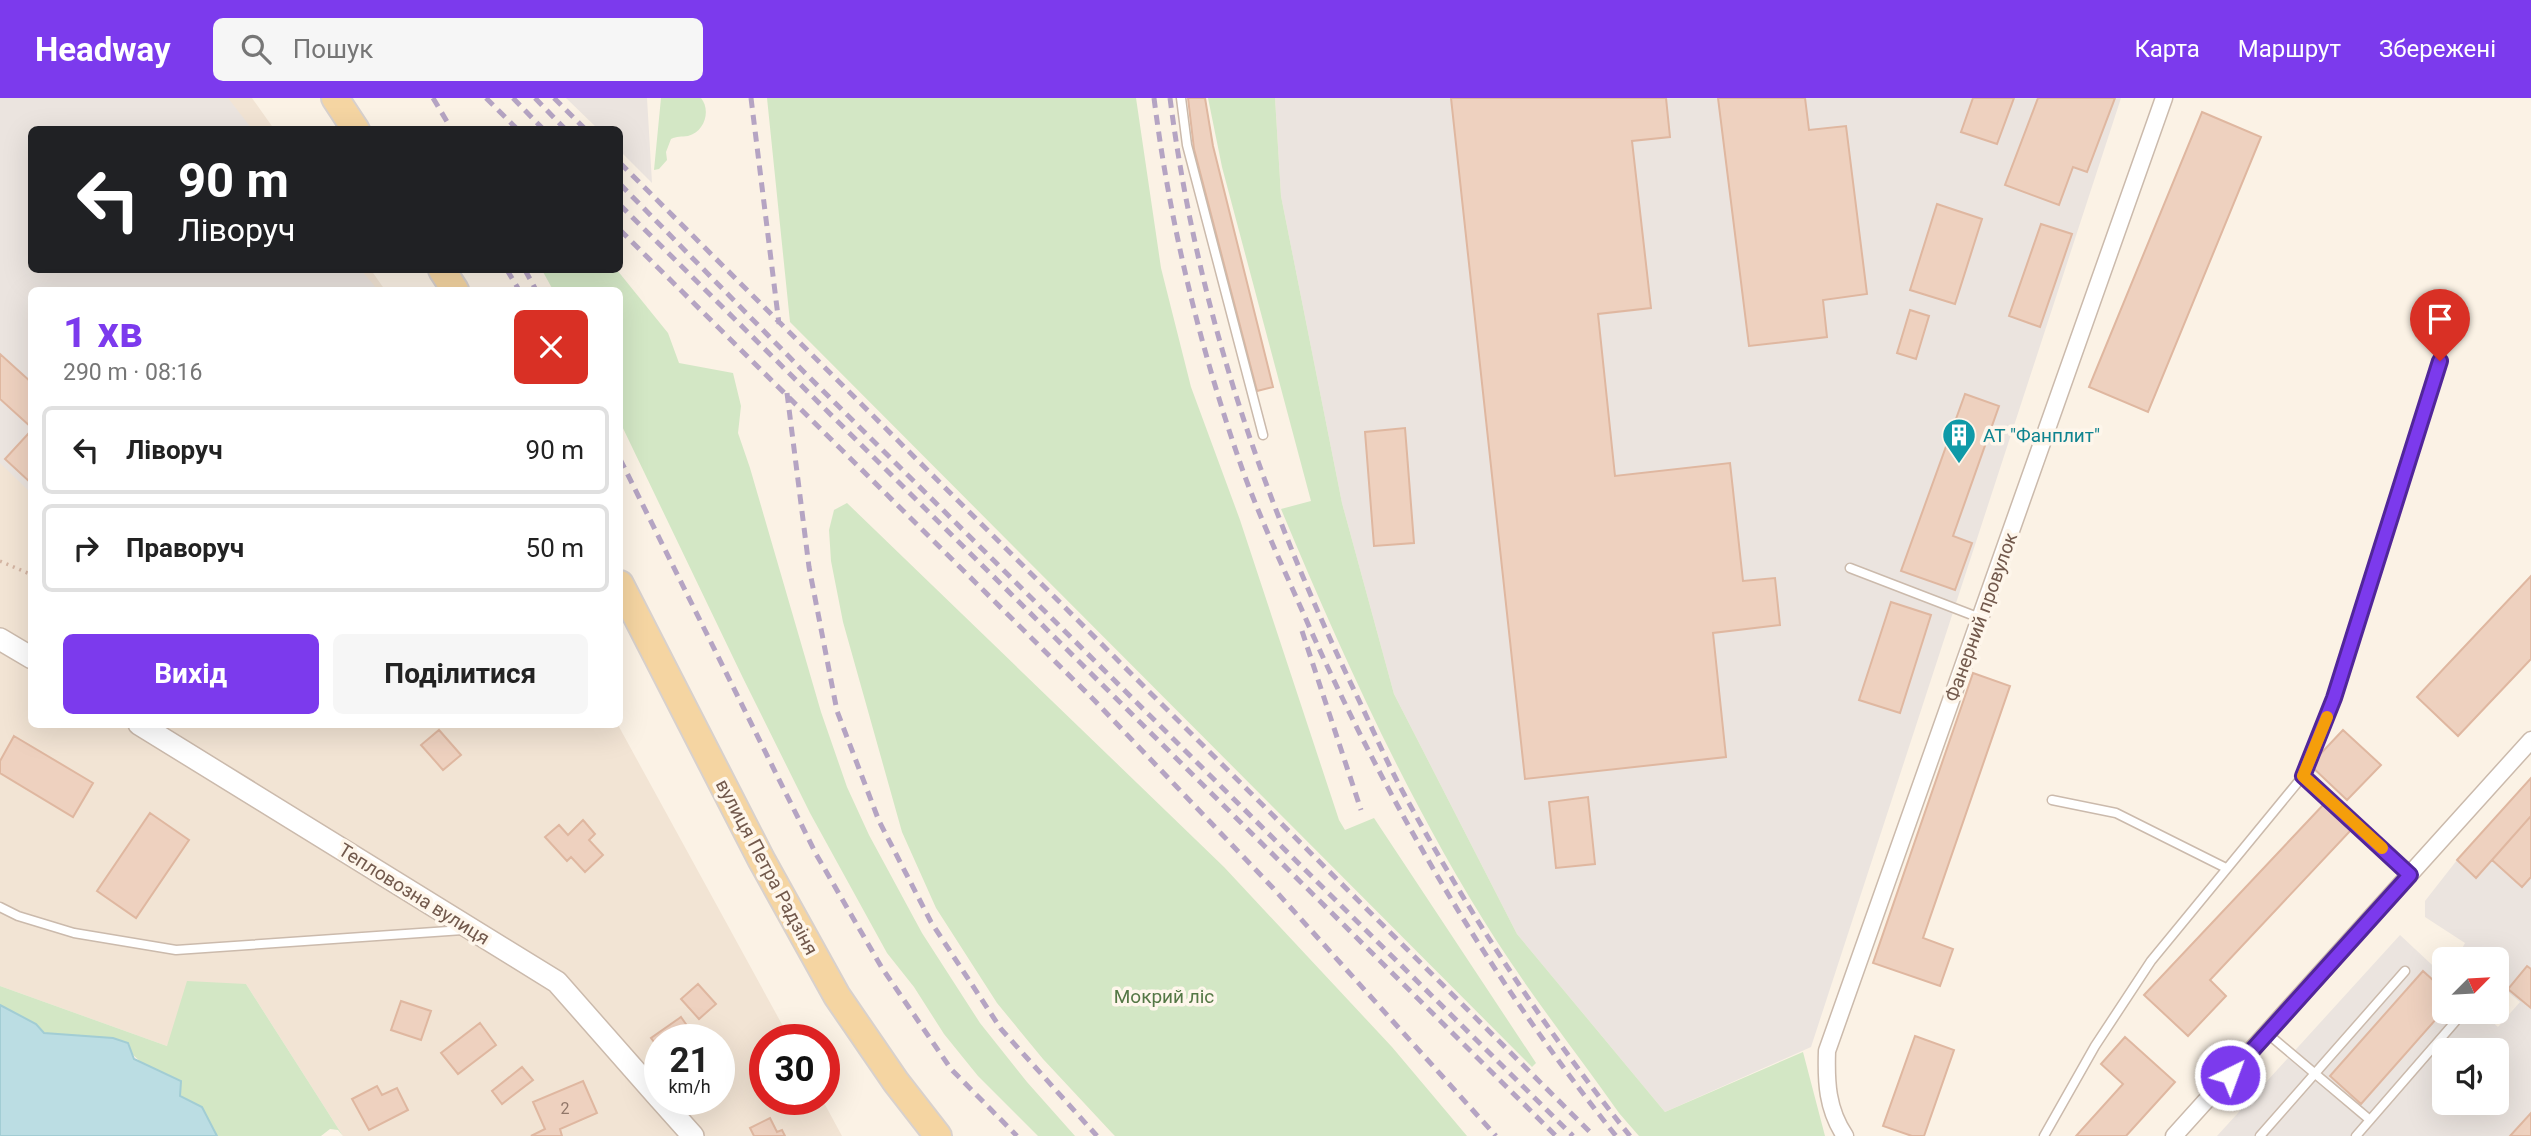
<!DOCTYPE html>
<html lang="uk">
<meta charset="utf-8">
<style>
:root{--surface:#fff;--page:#f6f6f6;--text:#222;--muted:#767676;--line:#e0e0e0;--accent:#7c3aed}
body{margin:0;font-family:Roboto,sans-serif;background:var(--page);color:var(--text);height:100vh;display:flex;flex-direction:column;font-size:26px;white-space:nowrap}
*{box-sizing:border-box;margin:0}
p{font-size:23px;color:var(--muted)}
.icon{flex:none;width:38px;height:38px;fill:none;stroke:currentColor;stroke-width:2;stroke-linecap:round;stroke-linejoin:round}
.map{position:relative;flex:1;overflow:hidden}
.panel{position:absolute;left:28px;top:189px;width:595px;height:441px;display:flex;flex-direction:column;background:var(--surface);border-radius:10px;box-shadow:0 7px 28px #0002}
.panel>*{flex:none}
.hud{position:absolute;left:28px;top:28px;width:595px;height:147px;border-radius:10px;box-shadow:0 7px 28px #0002;background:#202124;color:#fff;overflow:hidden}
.needle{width:46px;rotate:66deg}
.fabs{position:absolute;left:2432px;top:849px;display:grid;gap:14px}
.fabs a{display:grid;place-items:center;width:77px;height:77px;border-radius:10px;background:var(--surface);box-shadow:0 7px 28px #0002;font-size:35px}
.speed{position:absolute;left:644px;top:926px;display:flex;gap:14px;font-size:35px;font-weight:700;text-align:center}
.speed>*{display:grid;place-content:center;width:91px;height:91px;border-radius:50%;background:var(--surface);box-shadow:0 7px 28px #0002;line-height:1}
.speed small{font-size:18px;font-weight:400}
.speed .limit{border:10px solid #d22;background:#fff;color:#111}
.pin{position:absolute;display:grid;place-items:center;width:60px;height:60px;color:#fff;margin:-72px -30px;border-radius:50% 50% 50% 0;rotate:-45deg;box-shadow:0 0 7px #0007}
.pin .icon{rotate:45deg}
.me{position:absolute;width:77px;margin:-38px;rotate:42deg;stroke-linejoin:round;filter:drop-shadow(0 0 5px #0008)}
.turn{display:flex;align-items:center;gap:24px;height:147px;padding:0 35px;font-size:32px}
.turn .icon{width:91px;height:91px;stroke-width:2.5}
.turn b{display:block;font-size:49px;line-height:60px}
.round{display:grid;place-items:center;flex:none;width:74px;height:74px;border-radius:10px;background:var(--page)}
.head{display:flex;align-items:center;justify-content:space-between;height:119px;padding:0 35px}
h1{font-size:42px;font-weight:700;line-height:52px;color:var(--accent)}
.button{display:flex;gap:14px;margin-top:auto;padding:14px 35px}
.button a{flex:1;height:80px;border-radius:10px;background:var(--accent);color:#fff;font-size:28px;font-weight:700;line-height:80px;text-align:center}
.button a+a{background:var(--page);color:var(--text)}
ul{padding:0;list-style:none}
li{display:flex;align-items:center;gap:21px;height:88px;margin:0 14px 10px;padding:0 21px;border:4px solid var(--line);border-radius:10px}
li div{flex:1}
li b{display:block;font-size:26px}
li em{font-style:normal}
header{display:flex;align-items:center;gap:42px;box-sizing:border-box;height:98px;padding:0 35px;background:var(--accent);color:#fff}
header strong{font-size:33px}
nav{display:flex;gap:38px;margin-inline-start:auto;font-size:24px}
.search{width:490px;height:63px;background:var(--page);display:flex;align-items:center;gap:18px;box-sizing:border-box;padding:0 24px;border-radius:10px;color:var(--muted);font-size:26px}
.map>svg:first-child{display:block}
</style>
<header>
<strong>Headway</strong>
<div class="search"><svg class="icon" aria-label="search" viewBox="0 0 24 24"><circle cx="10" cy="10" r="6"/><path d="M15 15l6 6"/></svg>Пошук</div>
<nav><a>Карта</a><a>Маршрут</a><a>Збережені</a></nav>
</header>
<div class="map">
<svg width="2531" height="1038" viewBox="0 0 2531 1038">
<rect width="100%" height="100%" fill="#fbf2e5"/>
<path fill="#f2e4d4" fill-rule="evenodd" d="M0 0H252L274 31 32 32V172H371L385 192H32V626L618 627 790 941 765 942V1001H822L842 1038H343L246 886 167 948 0 888ZM660 942H719V1001H660Z"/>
<path fill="#ebe4df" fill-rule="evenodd" d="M0 0H228L252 31 32 32V172H361L378 192H32L31 395 0 365Z
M566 0H647L652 85 620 53V32L598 31Z
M1275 0H2121L1811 949 1665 1014 1517 836 1394 596 1342 405 1281 98Z
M2531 680V1038H2217L2400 837 2445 879V914H2482L2498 929 2520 904 2497 885V861H2466L2459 856 2465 845 2425 819V803L2457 762ZM2445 952H2497V1004H2445Z"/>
<path fill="#d3e7c5" d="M661 0H701C711 12 705 34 688 38 681 39 677 38 671 41L666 54 667 62 659 71 654 72Z
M767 0H1136L1161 170 1191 289 1240 422 1339 722 1345 732 1374 720 1536 965 1532 969 790 224Z
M1208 0H1275L1281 98 1342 405 1394 596 1517 836 1665 1014 1803 954 1825 1038H1639L1619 1015C1578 957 1534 901 1496 842 1409 706 1343 559 1281 411L1311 403 1222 69Z
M542 172H617L668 235 679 265 733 275 741 308 738 335 750 370 821 614 847 689 869 737 922 835 980 925 1027 984 1075 1038H1038L978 978 944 936 914 889 887 855 810 715 743 580 620 324V192H553Z
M847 405 1224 769 1392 949 1467 1038H1115L1112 1035 1043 961 997 905 936 810 902 734 843 524 831 463 829 432 834 412Z
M187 883 246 886 343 1038 338 1032 330 1031 321 1038H217C209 1020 199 1005 180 998L169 977 144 967 131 955 44 935 36 926 0 907V888L167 948Z"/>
<path fill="#bbdde3" stroke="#a2cdd4" stroke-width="2" d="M0 907 36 926 44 935 113 940 128 945 134 961 181 983 180 998 202 1009 217 1038H0Z"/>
<path fill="#eed1bf" stroke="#dfb7a0" stroke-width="2" d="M1188 0H1205L1213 48 1273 289 1257 293 1194 51Z
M1451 0H1666L1670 39 1632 43 1651 210 1598 216 1615 378 1730 365 1743 483 1775 480 1780 527 1713 535 1726 659 1525 681Z
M1718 0H1805L1809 32 1846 28 1867 196 1823 202 1827 239 1749 248Z
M1973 0H2014L1997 46 1961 34Z
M2038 0H2115L2087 74 2073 69 2059 107 2005 87Z
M2202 14 2261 39 2148 314 2089 289Z
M1937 106 1982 121 1955 206 1910 192Z
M2041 126 2072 136 2040 229 2009 218Z
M1910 212 1929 218 1916 261 1897 255Z
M0 256 32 285V330L0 301Z
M1965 296 1999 308 1953 438 1972 445 1955 492 1901 473Z
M1405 330 1414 445 1374 448 1365 334Z
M28 336 32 340V386L5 361Z
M2531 478V561L2458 638 2417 599Z
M1891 504 1931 517 1900 615 1859 602Z
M1973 575 2010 588 1923 840 1953 851 1940 888 1873 865Z
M439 632 461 657 443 672 421 647Z
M2343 632 2381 667 2347 702 2310 667Z
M14 638 93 685 73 719 0 675V663Z
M2531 680V718L2476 780 2457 762Z
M1588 699 1595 766 1556 770 1549 704Z
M2324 706 2351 732 2210 882 2226 898 2188 938 2144 897Z
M150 715 189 742 136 820 97 793Z
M2531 718V779L2522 789 2492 762Z
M583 722 595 736 589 742 603 757 585 774 571 759 567 763 545 739 559 727 568 737Z
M2527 868 2531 871V910L2508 891Z
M2423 873 2445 893V911L2361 1006 2330 978Z
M698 886 716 906 699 921 681 901Z
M401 903 431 913 421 942 391 932Z
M681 919 697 942H660V952L651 940Z
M480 925 496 947 458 976 441 955Z
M1915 938 1954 952 1924 1038H1912L1883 1028Z
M2125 939 2175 984 2126 1038H2076L2123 986 2101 966Z
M522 969 533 982 502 1006 492 993Z
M583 983 597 1015 560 1031 562 1038H531L545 1031 533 1004Z
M377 988 382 997 397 990 408 1012 369 1032 352 1001Z
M2531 1015V1038H2510Z
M770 1020 777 1034 782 1032 785 1038H754L750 1030Z"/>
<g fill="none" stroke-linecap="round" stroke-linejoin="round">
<g stroke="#cbbaac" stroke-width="11">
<path id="service" d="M1181 0 1187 47 1263 337
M1850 470 1980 520
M2303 678 2410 777
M2052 702 2116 715 2226 770
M0 809 18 818 74 835 176 852 463 832
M2268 936 2370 1022
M2044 1038 2095 948 2151 863 2303 678 2334 599 2440 263
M2260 1038 2405 873
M2356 1038 2455 924"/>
</g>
<g stroke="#cbbaac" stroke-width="19">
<path id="minor" d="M1845 1038C1827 1011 1826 984 1827 953L2164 0
M2174 1038 2531 642"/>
</g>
<g stroke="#cbbaac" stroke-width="24">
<path id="tertiary" d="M0 541 32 560
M139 626 557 884 660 1001
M660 1001 693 1038"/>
</g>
<g stroke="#d8d1cd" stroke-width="30">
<path id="primary" d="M335 0 356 32
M442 172 455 192
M620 486 761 761 837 898 896 984 938 1038"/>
</g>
<path stroke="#d3b4a2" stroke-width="3.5" stroke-dasharray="2 5" stroke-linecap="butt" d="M0 463 32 477"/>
<use href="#service" stroke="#fff" stroke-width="8"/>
<use href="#minor" stroke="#fff" stroke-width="16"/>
<use href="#tertiary" stroke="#fff" stroke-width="21"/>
<use href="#primary" stroke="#f5d5a2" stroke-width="26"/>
<path stroke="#b5a4c3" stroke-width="5" stroke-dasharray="10 7" stroke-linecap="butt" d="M433 0 452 32
M486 0 518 32
M513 0 544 32
M535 0 566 32
M554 0 586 32
M751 0 779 226
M1154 0C1170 127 1201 255 1244 376 1264 430 1289 482 1312 535 1393 715 1493 884 1616 1038
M1170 0C1197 211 1263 402 1354 592 1371 627 1386 663 1404 696 1469 816 1545 932 1630 1038
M620 65 1594 1038
M620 86 805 275 1573 1038
M620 107 1556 1038
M620 132 1095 603 1273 790 1496 1038
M507 172 519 192
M525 172 536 192
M787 295 809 469 837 613 879 723 931 824 1001 931 1097 1038
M620 361 816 756 882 870 951 971 1017 1038
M1302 533 1361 712"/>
</g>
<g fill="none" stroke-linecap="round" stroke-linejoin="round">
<g stroke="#51269a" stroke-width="18">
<path id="route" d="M2230 977 2410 777 2303 678 2334 600 2440 263"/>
</g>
<use href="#route" stroke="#7c3aed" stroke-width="12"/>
<path stroke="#f59e0b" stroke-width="12" d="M2327 619 2303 678 2382 750"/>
</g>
<defs>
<g id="building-pin" transform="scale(1.75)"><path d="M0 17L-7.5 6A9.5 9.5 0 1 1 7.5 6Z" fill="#0f9aa8" stroke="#fef6eb"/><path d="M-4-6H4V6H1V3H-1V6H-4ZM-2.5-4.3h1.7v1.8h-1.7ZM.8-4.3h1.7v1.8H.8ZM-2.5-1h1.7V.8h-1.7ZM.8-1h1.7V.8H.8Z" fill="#fff"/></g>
</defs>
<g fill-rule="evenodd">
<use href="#building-pin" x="1959" y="337"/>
</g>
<g text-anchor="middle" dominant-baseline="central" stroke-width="7" stroke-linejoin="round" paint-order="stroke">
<g font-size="16" fill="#917769">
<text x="565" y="1010">2</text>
</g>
<g font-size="19" fill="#0d838f" stroke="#fef6eb" text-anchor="start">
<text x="1983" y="337">АТ "Фанплит"</text>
</g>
<g font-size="19" fill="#72594c" stroke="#fef6eb">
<text transform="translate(1981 519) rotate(-70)">Фанерний провулок</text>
<text transform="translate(767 769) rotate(62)">вулиця Петра Радзіня</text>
<text transform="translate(414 796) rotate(32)">Тепловозна вулиця</text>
</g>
<g font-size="19" fill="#547745" stroke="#fef6eb">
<text x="1164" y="898">Мокрий ліс</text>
</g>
</g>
</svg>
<div class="fabs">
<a><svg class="needle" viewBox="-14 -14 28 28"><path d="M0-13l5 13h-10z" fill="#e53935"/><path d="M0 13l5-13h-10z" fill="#767676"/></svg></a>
<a><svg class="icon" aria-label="sound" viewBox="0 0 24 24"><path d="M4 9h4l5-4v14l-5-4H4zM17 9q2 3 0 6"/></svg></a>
</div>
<div class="speed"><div>21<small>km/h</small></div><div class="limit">30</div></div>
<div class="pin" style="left:2440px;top:263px;background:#d93025"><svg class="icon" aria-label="arrive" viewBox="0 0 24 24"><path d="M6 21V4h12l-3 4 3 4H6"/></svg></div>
<svg class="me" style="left:2230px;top:977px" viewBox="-20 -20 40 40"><circle r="17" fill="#7c3aed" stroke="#fff" stroke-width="3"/><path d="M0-11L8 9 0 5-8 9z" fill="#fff"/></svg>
<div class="hud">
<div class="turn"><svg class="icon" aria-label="left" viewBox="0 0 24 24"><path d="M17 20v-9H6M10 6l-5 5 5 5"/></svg><div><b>90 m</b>Ліворуч</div></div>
</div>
<section class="panel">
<div class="head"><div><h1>1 хв</h1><p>290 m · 08:16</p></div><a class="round" style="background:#d93025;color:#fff"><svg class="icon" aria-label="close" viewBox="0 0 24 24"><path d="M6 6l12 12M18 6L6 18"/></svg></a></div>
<ul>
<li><svg class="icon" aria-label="left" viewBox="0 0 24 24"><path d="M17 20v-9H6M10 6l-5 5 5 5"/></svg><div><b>Ліворуч</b></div><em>90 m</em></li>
<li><svg class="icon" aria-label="right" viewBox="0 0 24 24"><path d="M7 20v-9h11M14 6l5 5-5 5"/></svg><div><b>Праворуч</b></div><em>50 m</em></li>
</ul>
<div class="button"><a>Вихід</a><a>Поділитися</a></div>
</section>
</div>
